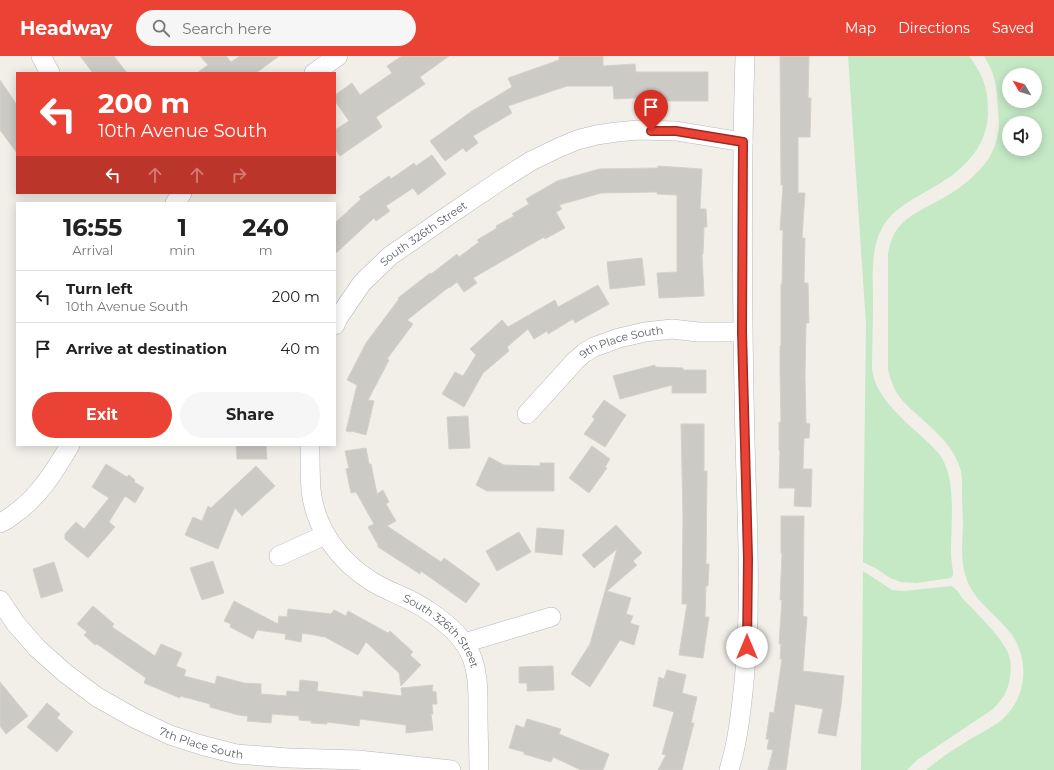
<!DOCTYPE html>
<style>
:root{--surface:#fff;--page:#f6f6f6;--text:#222;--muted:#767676;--line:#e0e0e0;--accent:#ea4335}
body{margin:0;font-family:Montserrat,sans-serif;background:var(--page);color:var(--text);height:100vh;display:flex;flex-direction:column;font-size:15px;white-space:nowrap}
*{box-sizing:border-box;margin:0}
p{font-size:13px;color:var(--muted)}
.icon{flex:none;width:22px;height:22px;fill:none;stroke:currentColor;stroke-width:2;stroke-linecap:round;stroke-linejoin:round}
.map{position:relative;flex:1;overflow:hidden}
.details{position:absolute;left:16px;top:146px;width:320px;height:244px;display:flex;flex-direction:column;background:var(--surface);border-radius:0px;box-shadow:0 2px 10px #0003}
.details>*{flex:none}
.top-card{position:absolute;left:16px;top:16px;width:320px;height:122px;border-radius:0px;box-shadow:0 2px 10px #0003;background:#ea4335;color:#fff;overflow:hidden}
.needle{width:26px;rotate:308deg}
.buttons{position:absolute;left:1002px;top:12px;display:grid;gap:8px}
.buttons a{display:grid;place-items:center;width:40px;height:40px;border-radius:50%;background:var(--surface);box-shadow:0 2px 10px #0003;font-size:20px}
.pin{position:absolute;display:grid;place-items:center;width:34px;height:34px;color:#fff;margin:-41px -17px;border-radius:50% 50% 50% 0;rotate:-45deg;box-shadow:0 0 4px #0007}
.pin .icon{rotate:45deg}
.me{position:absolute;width:44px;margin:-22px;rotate:0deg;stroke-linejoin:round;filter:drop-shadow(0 0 3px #0008)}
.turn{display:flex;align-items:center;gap:14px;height:84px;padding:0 16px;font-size:18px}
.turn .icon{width:52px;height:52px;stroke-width:2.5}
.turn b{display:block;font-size:28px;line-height:34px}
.lanes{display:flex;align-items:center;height:38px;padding:0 16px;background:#0003;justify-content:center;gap:20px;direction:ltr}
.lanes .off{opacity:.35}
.eta{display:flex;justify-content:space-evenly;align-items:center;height:68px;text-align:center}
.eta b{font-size:24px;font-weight:700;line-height:28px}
.cta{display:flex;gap:8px;margin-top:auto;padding:8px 16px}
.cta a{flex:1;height:46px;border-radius:24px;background:var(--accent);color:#fff;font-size:16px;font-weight:700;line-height:46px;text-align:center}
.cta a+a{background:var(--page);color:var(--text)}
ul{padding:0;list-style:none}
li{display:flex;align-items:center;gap:12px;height:52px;padding:0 16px;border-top:1px solid var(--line)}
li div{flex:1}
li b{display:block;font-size:15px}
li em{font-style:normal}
header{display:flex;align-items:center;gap:24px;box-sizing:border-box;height:56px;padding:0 20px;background:var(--accent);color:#fff}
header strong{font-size:19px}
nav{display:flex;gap:22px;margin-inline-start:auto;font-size:14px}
.search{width:280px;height:36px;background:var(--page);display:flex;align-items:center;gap:10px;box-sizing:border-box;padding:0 14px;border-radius:22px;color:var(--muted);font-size:15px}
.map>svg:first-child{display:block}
</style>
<header>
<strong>Headway</strong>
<div class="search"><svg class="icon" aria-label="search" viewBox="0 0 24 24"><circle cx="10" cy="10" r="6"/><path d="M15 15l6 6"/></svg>Search here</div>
<nav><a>Map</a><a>Directions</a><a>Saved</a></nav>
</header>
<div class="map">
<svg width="1054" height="714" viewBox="0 0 1054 714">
<rect width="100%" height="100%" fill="#f1efe8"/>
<path fill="#c5e8c5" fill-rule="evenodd" d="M848 0H969C983 19 988 32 988 56 988 87 967 111 942 126 921 140 895 149 882 172 870 194 873 222 873 247 873 269 872 291 872 313 873 318 874 324 876 328 883 345 904 365 918 377 926 385 937 393 943 404 956 428 951 468 951 495 951 502 952 509 953 516V519L951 522 916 527 901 526 890 522 877 513 863 506 866 268Z
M984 0H1054V714H926C936 706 946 698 958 691 971 682 986 675 999 666 1026 645 1031 607 1012 579 999 561 979 549 969 529 960 510 962 489 963 469 963 459 962 449 962 439 962 429 963 418 959 409 949 381 921 365 902 344 894 335 891 324 888 314V198C890 188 892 180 898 172 909 158 928 151 943 142 959 134 979 117 989 102 993 95 997 85 998 77 1000 70 998 62 998 55 997 33 996 19 984 0ZM1009 19H1035V45H1009ZM1009 67H1035V93H1009Z
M863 515 892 534 904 535 951 530C958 534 959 537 963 543 966 546 969 549 972 552 983 564 1007 587 1010 603 1011 609 1011 615 1010 621 1008 635 1003 643 993 653L917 704 907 714H861Z"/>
<path fill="#cccac5" stroke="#d6d1c6" d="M80 0H114L127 17H93Z
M200 0H226L231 6 240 0H279L256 17H197L208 9Z
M402 0H449L420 21 425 28 376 61 382 71 340 100 335 93V74L349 65 335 45V39L352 27 360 39 392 17 387 10Z
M559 0H603V10L635 8 636 16H708V45H654V41L614 43 613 30H567L508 50 512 57 473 80 478 87 466 96 463 92 445 105 430 85 472 55 512 31 508 22 559 4Z
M780 0H809L808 42H811L810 81H798V137H805L802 182H805L804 227H808L809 267H806L805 321 806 367 810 368 809 382H804L803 413H812L811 451 794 450 795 432H779L780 395 779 394V366H781L780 313V290H781V228H782L783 174H780L783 129H781Z
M0 24 17 49V97L0 74Z
M432 99 446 118 418 139 413 132 386 150 390 155 376 165 374 162 335 198V167L361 143 359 141 389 120 391 123 414 107 416 110Z
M658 110 702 113 700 153H706L707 171H704L703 198H702L704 240 659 242 657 217 677 216V139L657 138V136L601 137 559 149 562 153 556 156 565 172 545 183 544 181 473 222 477 227 464 236 457 226 449 232V231L407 264 413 268 387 303 389 304 368 344 374 345 366 379 351 375V376L346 375 357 329 347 324 366 287 399 243 398 242 430 217 431 218 457 198 459 201 479 186 477 184 497 172 496 170 514 160 512 158 529 148 526 143 557 125 599 113 658 112Z
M642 202 645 229 610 233 607 206Z
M598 229 609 248 575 267 573 263 548 278 547 275 534 283 528 273 507 291 509 295 483 317 464 351 442 338 455 316 463 320 476 299 470 293 502 264 508 271 555 244 558 251Z
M655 309V311L683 312V314H706V337H672V329L620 343 613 320Z
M604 344 626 359 605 391 584 378 595 363 592 361Z
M468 360 470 392 449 393 447 361Z
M681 368H704V415H707L706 508H709L708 530H706L705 561H709L703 602 679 599 687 548H682L683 461Z
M236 389H266L267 403H237Z
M592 390 610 403 605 411 607 412 589 437 569 422Z
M366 392 369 408H371L377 438 383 434 389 446 386 448 396 465 387 470 441 506 444 502 480 528 466 547 421 515 420 518 378 491V489L368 471 374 468 356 436 351 437 346 413 349 412 345 395Z
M489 401 504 409 540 410V407H554V435H487L476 429Z
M106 408 127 421 129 419 135 424 134 426 144 432 135 447 125 440 109 466 115 471 88 502 65 483V478L76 466 84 473 109 442 92 431Z
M256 410 275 430 242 460 235 452 218 493 185 479 193 461 202 465 208 450 211 452Z
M781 460H804L803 560 807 561 803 615 844 620 841 649 836 680 818 677 823 653 795 648 786 714H768L773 694 767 693 769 683H766L770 656 774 657 782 603H780L781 588H779L782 544H780L782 497H781Z
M616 469 642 497 633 505 637 509 607 535 631 542 626 558 633 560 630 567 639 570 634 589 620 584 590 631 571 618 590 588 617 493 594 512 582 499Z
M537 472 564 474 562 499 535 496Z
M519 476 531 496 497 515 486 495Z
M213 505 224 537 202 544 190 512Z
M54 506 63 535 41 542 33 513Z
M234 545 278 568 279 560 287 561 288 553 331 558 334 554 346 560 348 555 388 577 390 575 413 596 410 599 421 609 401 630 399 617 366 586 358 599 325 581 302 577 301 586 285 583 286 578 257 574 253 583 230 571 231 568 224 565Z
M93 550 114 568 112 571 155 600 161 588 182 597 176 610 186 614 184 620 215 628 217 620 244 627 261 628V638L286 640 287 635 299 636 300 624 318 626 317 635 363 641V635L402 640 401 632 433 629 432 635 436 636 437 648H432L433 658H431L433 674 406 677V669L360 663 359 670 327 666V668L311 667V665L299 664V660L272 658 271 667 247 665 248 660 238 659 210 651V648L180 640V642L144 627 146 622 97 588 95 589 84 579 87 576 77 568Z
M553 610 554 634 527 635V627H519V611Z
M667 614 686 619 682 637 697 641 691 667H694L682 714H658L666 699 662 698 674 656 653 650 659 621 664 623Z
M0 626 28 660 6 678 0 670Z
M47 647 60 658 57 662 73 676 57 696 27 671Z
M527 663 561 673 559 678 609 698 603 714H581L553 701 551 706 524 698V696L509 692 516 669 524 672Z"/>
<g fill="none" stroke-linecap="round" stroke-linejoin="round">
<g stroke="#b5b8bc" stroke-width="20">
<g id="street">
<path d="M41 0 50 17"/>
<path d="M314 17 338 0"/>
<path d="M175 147 182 137"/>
<path id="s1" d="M335 269 338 262 362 227 390 200 455 155 504 122 531 105 558 92 577 84 596 79 617 76 638 74 676 75 743 86"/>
<path id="s2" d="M527 358 575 305 584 297 594 291 619 282 645 276 672 273 698 276H742"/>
<path id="s3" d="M310 389C310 404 310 420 311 434 315 472 339 505 371 525 390 537 411 542 430 556 445 566 462 580 470 597 479 616 478 639 478 659 478 678 479 696 479 714"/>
<path d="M0 467C5 465 9 462 13 459 38 442 55 415 70 389"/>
<path d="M279 500 325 479"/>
<path id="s4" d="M0 544 16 568 37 592 65 617 97 641 134 662 170 679 201 689 236 698 289 702 358 704 451 714"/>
<path d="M464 587 551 561"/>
<path d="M729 714C738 685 741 655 744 626 752 546 747 465 745 385 742 256 741 128 745 0"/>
</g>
</g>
<use href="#street" stroke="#fff" stroke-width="19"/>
</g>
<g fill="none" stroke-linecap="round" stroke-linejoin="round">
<g stroke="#982c22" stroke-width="10">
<path id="route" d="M651 75H676L743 86 742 276 748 503 747 591"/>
</g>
<use href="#route" stroke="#ea4335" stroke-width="7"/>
</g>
<g text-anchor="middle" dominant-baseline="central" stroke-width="3.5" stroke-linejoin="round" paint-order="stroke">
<g font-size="11" fill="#5f6368" stroke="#fff">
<text stroke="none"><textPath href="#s1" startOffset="129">South 326th Street</textPath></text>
<text stroke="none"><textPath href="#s2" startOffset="123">9th Place South</textPath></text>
<text stroke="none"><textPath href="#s3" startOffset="246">South 326th Street</textPath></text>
<text stroke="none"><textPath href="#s4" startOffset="253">7th Place South</textPath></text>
</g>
</g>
</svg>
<div class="buttons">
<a><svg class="needle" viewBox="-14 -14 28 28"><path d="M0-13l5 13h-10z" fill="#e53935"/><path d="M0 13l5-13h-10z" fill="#767676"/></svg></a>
<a><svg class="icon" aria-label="sound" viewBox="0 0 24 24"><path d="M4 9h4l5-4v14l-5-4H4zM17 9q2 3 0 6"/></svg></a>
</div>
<div class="pin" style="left:651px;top:75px;background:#d93025"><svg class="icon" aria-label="arrive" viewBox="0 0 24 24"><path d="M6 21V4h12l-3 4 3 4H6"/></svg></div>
<svg class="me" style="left:747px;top:591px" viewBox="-20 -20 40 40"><circle r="19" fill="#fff"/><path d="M0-13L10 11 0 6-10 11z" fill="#ea4335"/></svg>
<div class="top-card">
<div class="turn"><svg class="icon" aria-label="left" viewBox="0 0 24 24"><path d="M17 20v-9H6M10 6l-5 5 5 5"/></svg><div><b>200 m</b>10th Avenue South</div></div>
<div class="lanes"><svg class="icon" aria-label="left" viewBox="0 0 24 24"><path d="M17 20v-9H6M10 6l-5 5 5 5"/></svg><svg class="icon off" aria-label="ahead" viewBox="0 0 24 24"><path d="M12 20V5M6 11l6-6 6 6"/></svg><svg class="icon off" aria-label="ahead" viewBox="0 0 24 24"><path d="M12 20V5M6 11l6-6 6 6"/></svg><svg class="icon off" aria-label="right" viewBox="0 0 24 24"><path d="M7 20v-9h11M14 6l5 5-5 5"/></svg></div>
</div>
<section class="details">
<div class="eta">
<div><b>16:55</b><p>Arrival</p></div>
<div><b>1</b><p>min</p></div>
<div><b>240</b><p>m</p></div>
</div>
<ul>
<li><svg class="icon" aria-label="left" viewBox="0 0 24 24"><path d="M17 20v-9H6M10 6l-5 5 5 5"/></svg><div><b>Turn left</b><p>10th Avenue South</p></div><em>200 m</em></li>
<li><svg class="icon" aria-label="arrive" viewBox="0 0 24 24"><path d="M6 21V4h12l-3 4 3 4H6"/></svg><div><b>Arrive at destination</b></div><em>40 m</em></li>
</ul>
<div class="cta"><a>Exit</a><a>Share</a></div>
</section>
</div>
